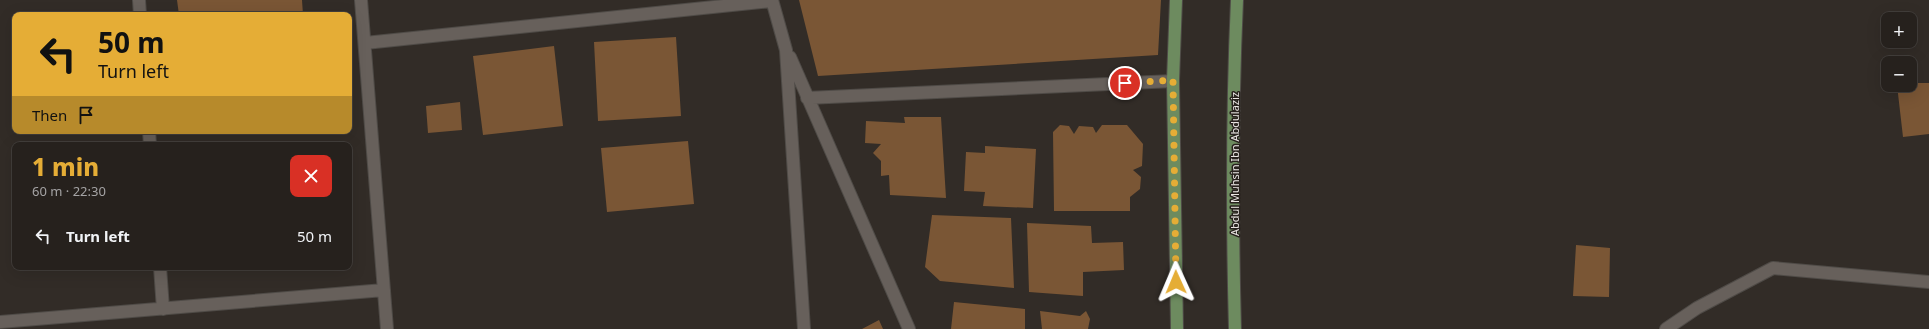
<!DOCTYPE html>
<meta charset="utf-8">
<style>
:root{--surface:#26211d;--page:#322e2a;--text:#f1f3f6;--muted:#a4a3a4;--line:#423e3b;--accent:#e5ad36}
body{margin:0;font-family:"Noto Sans",sans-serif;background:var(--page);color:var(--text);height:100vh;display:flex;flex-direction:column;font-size:15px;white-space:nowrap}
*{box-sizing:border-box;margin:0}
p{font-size:13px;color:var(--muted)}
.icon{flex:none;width:22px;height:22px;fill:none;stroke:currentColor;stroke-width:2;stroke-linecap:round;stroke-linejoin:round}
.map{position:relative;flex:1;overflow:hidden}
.panel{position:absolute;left:12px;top:142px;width:340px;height:128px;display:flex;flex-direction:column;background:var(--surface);border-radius:8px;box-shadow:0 4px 16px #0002,0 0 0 1px var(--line)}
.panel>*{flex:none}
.guide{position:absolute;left:12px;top:12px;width:340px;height:122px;border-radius:8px;box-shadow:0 4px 16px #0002,0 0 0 1px var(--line);background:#e5ad36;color:#111;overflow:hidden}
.tools{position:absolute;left:1881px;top:12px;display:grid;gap:8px}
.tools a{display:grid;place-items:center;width:36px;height:36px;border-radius:8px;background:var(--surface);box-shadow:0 4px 16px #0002,0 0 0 1px var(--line);font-size:20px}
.pin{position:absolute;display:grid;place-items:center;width:34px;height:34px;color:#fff;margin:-17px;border:2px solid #fff;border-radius:50%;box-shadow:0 1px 4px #0007}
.me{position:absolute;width:44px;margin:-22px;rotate:359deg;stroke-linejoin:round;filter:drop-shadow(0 0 3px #0008)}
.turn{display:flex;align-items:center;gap:14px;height:84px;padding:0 20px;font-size:18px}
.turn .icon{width:52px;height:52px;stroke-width:2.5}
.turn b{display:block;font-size:28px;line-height:34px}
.then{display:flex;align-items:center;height:38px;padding:0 20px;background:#0003;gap:8px;font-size:15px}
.round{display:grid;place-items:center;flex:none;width:42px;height:42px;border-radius:8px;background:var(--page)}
.headline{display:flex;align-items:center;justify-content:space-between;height:68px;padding:0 20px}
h1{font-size:24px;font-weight:800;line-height:30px;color:var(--accent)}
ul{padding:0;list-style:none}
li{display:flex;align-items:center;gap:12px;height:52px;padding:0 20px}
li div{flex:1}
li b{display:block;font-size:15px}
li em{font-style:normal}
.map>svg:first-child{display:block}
</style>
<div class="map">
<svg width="1929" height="329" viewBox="0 0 1929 329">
<rect width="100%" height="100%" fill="#322c27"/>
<path fill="#7a5635" d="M177 0H302L303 15H179Z
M799 0H1161L1158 55 818 76Z
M676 37 681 116 598 121 594 42Z
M554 46 563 126 483 135 473 56Z
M1910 83H1929V134L1903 137 1897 85H1910Z
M460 102 462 130 428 133 426 106Z
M904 117H941L946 198 890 195 889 175 881 176V161L873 153 881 144 865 143 866 121 905 123Z
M1060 125 1069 126 1074 134 1079 126 1093 127 1096 133 1102 125H1127L1143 144 1142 166 1133 170 1141 177 1140 189 1130 197V211H1054L1053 132Z
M688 141 694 204 607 212 601 148Z
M985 146 1036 149 1033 208 983 206 985 192 964 191 966 152 985 153Z
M932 215 1011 218 1014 288 940 281 925 267Z
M1027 223 1091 226 1092 243 1123 242 1124 270 1083 272V296L1029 292Z
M1576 245 1610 248 1609 297 1573 296Z
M954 302 1025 309V329H951Z
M1040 311 1080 316 1086 311 1090 319 1088 329H1042Z
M879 320 883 329H862Z"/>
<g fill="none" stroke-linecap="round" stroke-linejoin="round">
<g stroke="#4f4b47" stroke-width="14">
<path id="minor" d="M139 0 140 15
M361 0 387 329
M772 0 786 50 804 329
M365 43 772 1
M790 57 909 329
M807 98 1173 81
M149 131 150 145
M160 267 163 309
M0 322 384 290
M1666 329 1697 308 1773 268 1929 282"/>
</g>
<g stroke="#4f4b47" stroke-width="14">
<path id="major" d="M1176 0 1173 81 1177 329
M1235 329C1232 219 1232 110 1237 0"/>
</g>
<use href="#minor" stroke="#67605b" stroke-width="12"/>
<use href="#major" stroke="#6d8b5f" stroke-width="12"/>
</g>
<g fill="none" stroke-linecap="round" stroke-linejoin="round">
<path stroke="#e5ad36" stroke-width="7" stroke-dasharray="0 12.6" d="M1125 83 1173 80 1176 282"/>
</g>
<g text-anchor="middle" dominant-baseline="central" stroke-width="3" stroke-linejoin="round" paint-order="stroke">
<g font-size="11" fill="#eae6e3" stroke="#28221e">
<text transform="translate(1234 164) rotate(-90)">Abdul Muhsin Ibn Abdulaziz</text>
</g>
</g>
</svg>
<div class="tools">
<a>+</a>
<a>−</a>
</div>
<div class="pin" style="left:1125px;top:83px;background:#d93025"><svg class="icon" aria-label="arrive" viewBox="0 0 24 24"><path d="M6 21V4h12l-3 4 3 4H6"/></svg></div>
<svg class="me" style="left:1176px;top:282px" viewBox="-20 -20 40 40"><path d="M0-17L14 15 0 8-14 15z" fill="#e5ad36" stroke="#fff" stroke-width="4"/></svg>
<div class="guide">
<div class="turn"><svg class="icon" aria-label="left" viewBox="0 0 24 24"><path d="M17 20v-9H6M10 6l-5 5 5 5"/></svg><div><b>50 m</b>Turn left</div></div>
<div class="then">Then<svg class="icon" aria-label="arrive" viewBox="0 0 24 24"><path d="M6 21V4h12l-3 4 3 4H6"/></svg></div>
</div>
<section class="panel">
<div class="headline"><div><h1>1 min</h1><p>60 m · 22:30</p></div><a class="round" style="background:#d93025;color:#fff"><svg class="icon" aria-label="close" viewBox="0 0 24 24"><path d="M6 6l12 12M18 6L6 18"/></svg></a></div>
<ul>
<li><svg class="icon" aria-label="left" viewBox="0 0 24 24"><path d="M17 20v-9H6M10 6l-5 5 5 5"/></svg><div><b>Turn left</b></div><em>50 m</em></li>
</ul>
</section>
</div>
